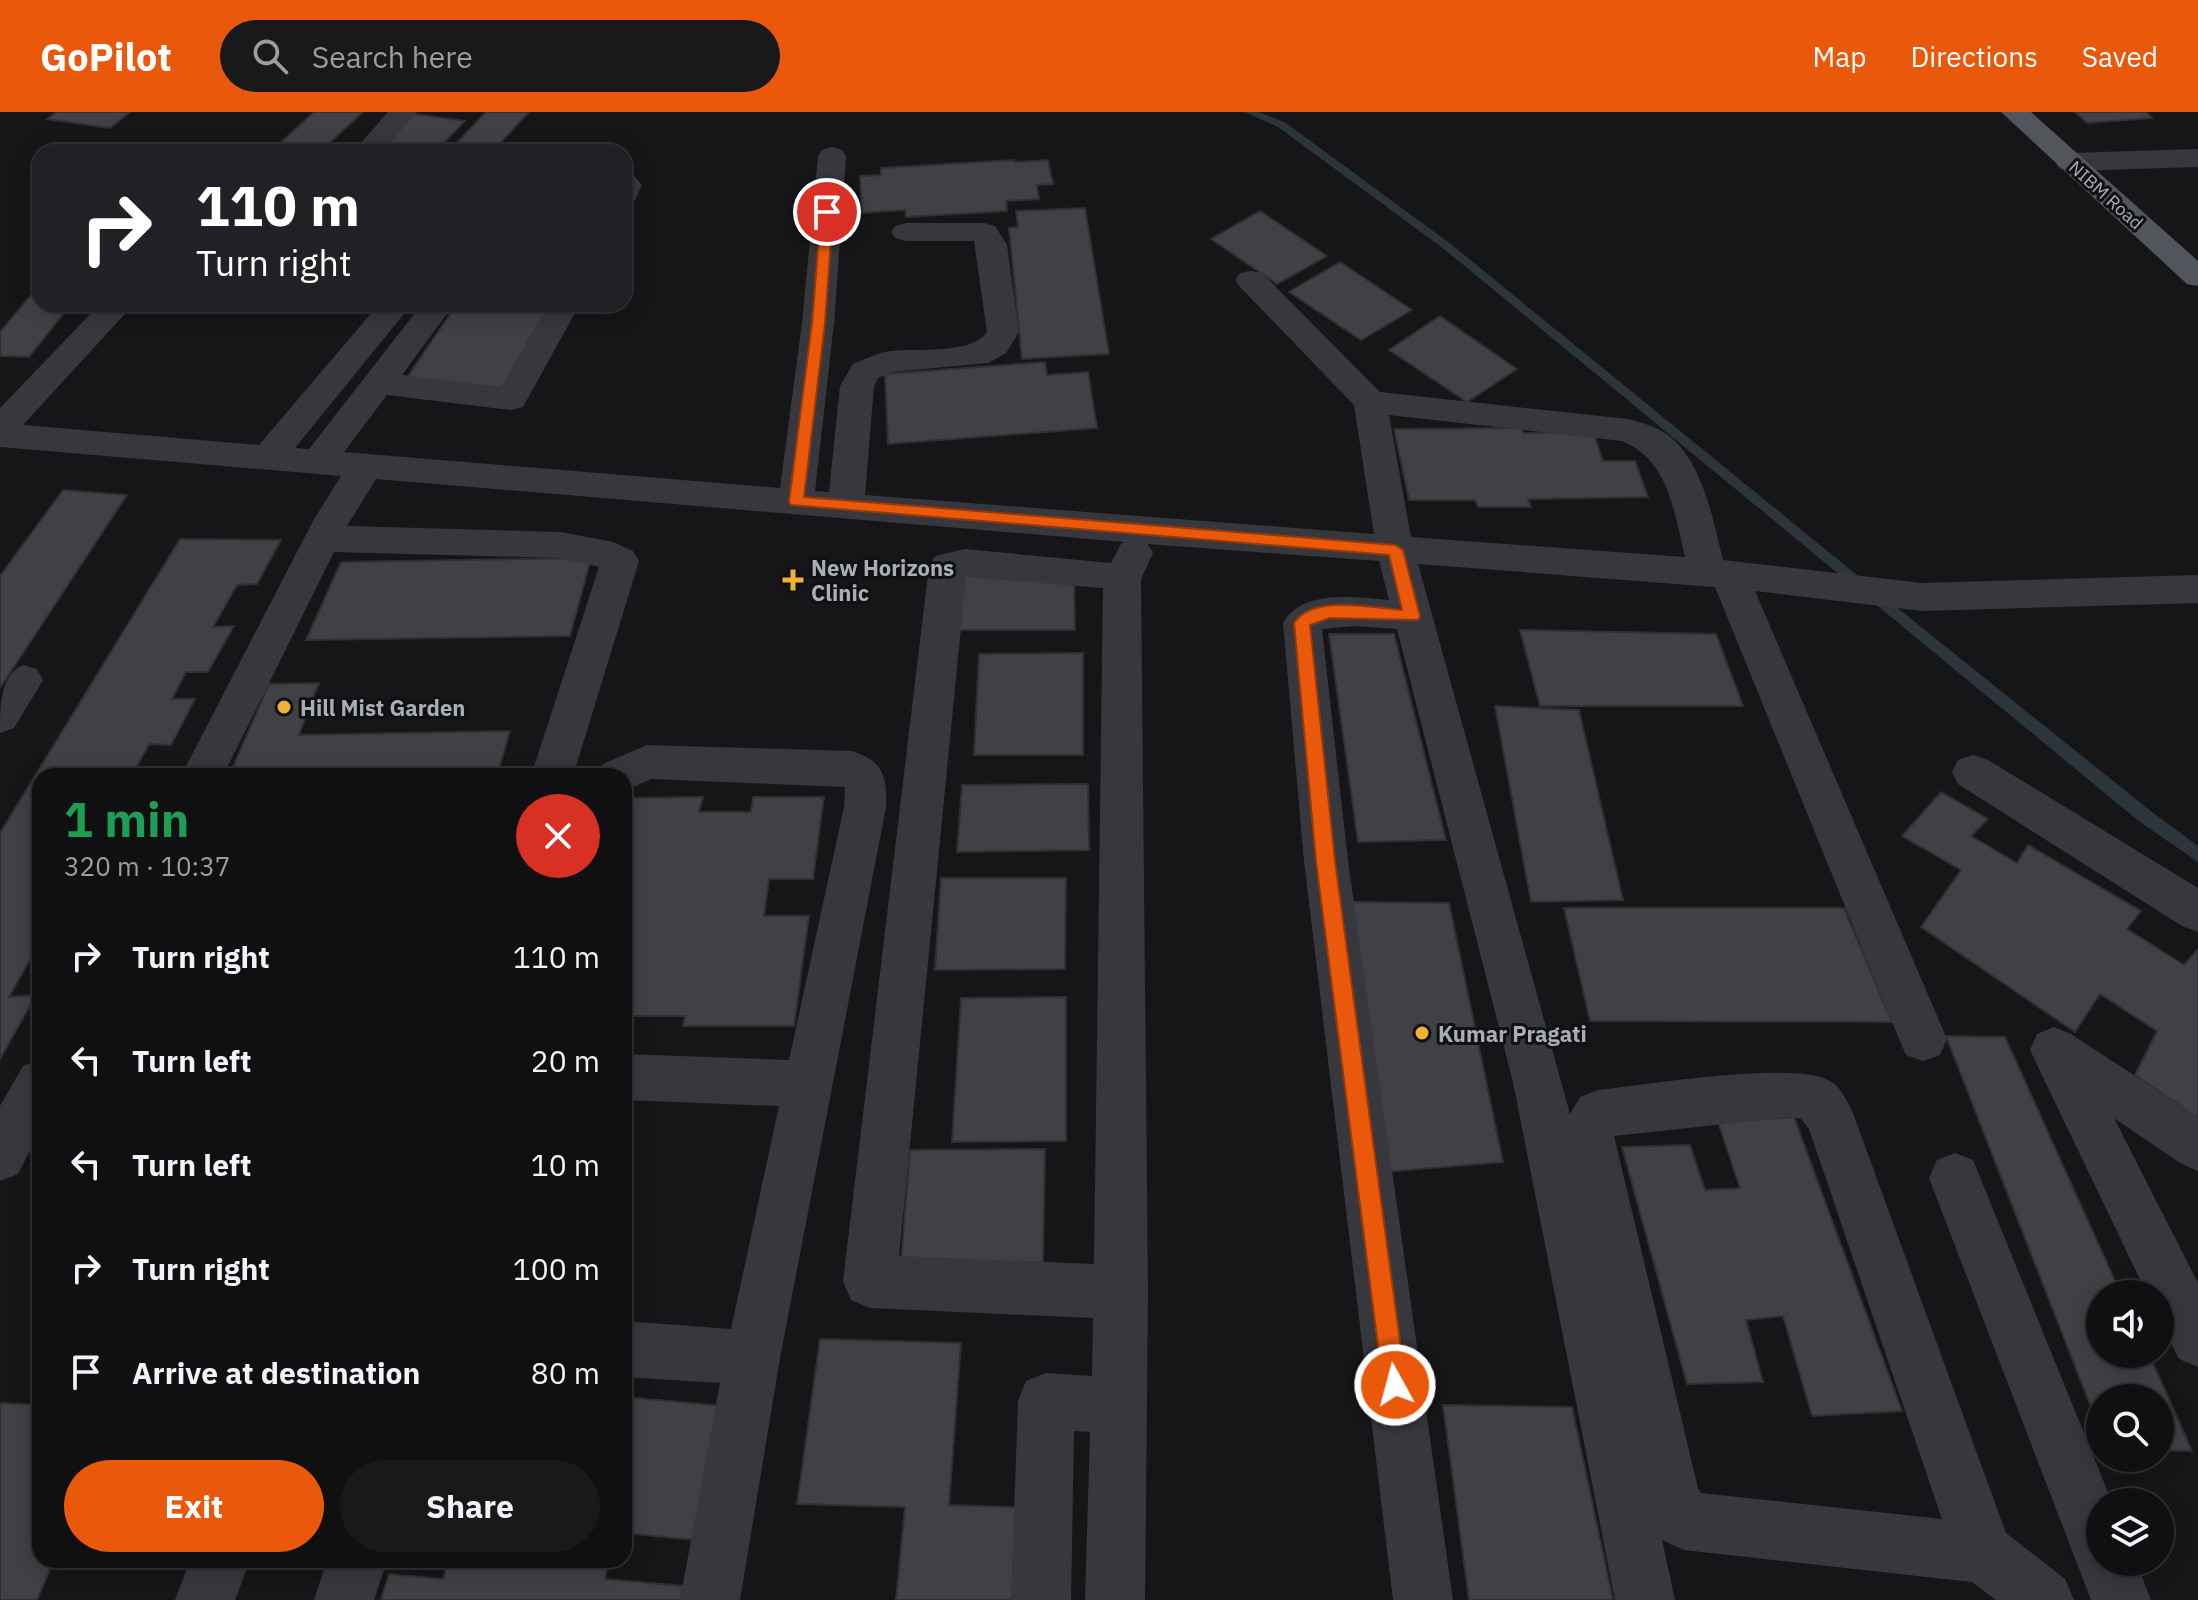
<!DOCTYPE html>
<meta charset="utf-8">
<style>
:root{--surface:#101012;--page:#19191b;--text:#f1f3f6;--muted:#9c9d9f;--line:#303032;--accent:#ea580c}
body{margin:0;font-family:"IBM Plex Sans",sans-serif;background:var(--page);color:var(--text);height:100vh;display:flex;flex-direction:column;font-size:30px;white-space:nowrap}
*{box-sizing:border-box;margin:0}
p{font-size:26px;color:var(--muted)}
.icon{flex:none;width:44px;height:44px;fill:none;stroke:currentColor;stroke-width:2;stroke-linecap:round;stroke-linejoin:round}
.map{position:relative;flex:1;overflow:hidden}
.drawer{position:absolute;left:32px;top:656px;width:600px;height:800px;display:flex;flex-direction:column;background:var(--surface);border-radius:24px;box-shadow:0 4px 20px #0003,0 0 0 2px var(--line)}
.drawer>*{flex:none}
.banner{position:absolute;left:32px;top:32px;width:600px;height:168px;border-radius:24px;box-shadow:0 4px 20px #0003,0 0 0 2px var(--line);background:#202124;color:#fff;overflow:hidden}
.tools{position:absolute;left:2086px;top:1168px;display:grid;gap:16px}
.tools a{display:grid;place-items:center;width:88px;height:88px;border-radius:50%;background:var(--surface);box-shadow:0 4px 20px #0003,0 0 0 2px var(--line);font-size:40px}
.pin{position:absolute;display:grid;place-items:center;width:68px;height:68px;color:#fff;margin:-34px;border:4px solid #fff;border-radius:50%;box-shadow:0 2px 8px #0007}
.me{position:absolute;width:88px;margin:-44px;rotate:353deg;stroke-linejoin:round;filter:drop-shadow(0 0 6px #0008)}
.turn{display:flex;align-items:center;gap:28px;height:168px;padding:0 32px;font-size:36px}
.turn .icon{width:104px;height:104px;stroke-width:2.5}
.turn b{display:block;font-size:56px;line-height:68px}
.round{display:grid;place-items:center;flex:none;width:84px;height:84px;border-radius:42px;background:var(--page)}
.overview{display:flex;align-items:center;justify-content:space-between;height:136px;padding:0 32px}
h1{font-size:48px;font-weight:800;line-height:60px;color:#1e9e55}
.primary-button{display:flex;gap:16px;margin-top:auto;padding:16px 32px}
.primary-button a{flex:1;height:92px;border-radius:48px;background:var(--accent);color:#fff;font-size:32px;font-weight:800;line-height:92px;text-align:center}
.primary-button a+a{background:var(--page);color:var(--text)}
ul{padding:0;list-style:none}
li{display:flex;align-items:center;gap:24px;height:104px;padding:0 32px}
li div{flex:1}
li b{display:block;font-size:30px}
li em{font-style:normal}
header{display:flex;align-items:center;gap:48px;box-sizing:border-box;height:112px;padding:0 40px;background:var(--accent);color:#fff}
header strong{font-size:38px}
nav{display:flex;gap:44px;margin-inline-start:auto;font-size:28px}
.search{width:560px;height:72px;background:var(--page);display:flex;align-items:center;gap:20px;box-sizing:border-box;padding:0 28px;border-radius:44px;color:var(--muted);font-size:30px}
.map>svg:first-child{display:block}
</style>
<header>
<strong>GoPilot</strong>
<div class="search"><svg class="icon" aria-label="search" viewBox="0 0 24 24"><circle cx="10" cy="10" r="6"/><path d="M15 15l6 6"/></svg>Search here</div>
<nav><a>Map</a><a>Directions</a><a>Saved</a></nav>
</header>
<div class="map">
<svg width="2198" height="1488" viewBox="0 0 2198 1488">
<rect width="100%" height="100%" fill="#161618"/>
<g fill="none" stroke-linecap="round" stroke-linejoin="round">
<path fill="#2c353c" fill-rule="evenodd" d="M1245 0H1259L1286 11 1452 133 1895 494 2152 700 2198 734V750L2140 710 1444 137 1278 15Z"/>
</g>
<path fill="#404145" stroke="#303034" stroke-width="2" d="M57 0H130L110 16 47 7Z
M314 0H363L323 37 280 31Z
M486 0H529L492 40H448Z
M2075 0H2146L2152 6 2087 11Z
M413 2 465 9 435 40H375Z
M1014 48V50L1048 48 1053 72 1037 73 1039 87 1006 89 1007 99 906 105 905 98 862 101 860 64 881 63V56Z
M1085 96 1109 242 1022 247 1009 116 1018 115 1016 99Z
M1260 99 1327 144 1277 172 1211 127Z
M1340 150 1412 198 1361 228 1289 180Z
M40 172V192H71L29 245 0 244V220Z
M457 192H550L502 276 406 267Z
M1440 204 1517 257 1467 290 1389 238Z
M1045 250 1047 263 1088 260 1097 316 888 332 885 262Z
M1522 316 1523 321 1593 320 1603 349H1635L1648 385 1528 387 1531 395H1478L1475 388H1409L1394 317Z
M63 378 127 383 0 576V464Z
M180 427 281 428 257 472 237 473 213 515 234 514 208 560H186L172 587H195L171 633 149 632 132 664H40V837H36L9 885 36 883 0 947V721Z
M591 446 570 524 306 528 341 450Z
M960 460 1074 469 1075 518H956Z
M1520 518 1716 522 1743 594H1540Z
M1329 522H1394L1446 728 1358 730Z
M1083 541V643H974L979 542Z
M319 571 299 623 510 619 497 664H229L269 572Z
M1495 594 1579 598 1623 788 1531 790Z
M1088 672 1089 738 957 740 962 673Z
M1941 680 1988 707 1971 724 2017 751 2028 733 2141 799 2127 817 2184 853 2198 837V1006L2135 963 2157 919 2100 882 2075 920 1921 815 1961 758 1902 724Z
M703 685 699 700H751L753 685H824L813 767H769L764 804H809L794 914H683L685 904H624V773L627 757H624V697L627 686Z
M941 766H1066L1065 857 935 858Z
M1352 790 1449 791 1503 1050 1385 1060Z
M1564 796H1844L1892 910 1590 909Z
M1066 885V1029L952 1030 961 886Z
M1946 924 2005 925 2121 1182H2100V1242H2149L2192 1339 2160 1338V1286H2100V1318Z
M1794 1005 1902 1299 1812 1304 1783 1204 1746 1208 1763 1270 1687 1272 1622 1035 1690 1033 1705 1078 1740 1076 1718 1010Z
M1045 1037 1043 1150 901 1151 910 1038Z
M820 1227 961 1231 949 1393 1038 1396 1034 1488H896L905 1395 797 1392Z
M624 1285 724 1294 694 1428 624 1421Z
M0 1291 40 1293V1448H54L37 1488H0Z
M1443 1293 1572 1295 1613 1488H1469Z
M449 1448H609L605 1467 683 1474 680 1488H381L389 1462 443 1467Z"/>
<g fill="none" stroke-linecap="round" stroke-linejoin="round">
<path fill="#37383d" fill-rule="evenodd" d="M388 0H417L382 40H353Z
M832 35 842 38 846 44 834 211 815 379 829 380 840 274 853 252C865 247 877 241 890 239 916 236 972 243 987 220L974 129H906L895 126 891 120 895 114 906 111H984L995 114 1007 133 1019 220 1006 241 988 251 892 260 878 266 874 274 865 383 1374 422 1354 293 1240 175 1235 168 1240 161 1251 159 1262 161 1380 280 1628 307C1641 310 1657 315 1668 323 1703 350 1713 408 1723 448L1922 471 2198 463V491L1922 499 1755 479 1947 927 1940 943 1923 949 1906 943 1899 927 1715 475 1418 452 1570 1002 1580 985 1598 978C1644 973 1797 948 1830 969 1842 976 1849 992 1854 1004L2006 1421 2065 1467 2074 1488H1996L1972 1470 1684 1438 1662 1428 1675 1488H1615L1513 970 1397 517 1354 514 1322 517 1348 749 1453 1488H1393L1304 749 1283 511C1301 477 1357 485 1389 488L1379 449 1148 432 1153 441 1141 467 1148 1180 1145 1488H1085L1090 1320 1074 1319 1071 1488H1011L1018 1289 1026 1269 1046 1261 1092 1264 1093 1206 870 1196 851 1188 843 1169 929 454 935 444 965 437 1111 451 1121 432 1125 430 376 367 347 414 561 420 613 430 633 439 639 449 573 664H531L599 455 561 446 334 440 223 664H181L313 409 341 364 0 335V296L100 192H134L23 313 259 333 379 192H412L295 336 309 337 422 192H454L402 263 501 275 548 192H580L523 295 511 298 387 283 344 340 780 376 802 211 818 44 822 38ZM1389 303 1622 329C1669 348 1674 400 1685 445L1411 425ZM966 465 1103 476 1094 1152 899 1144ZM1790 1005 1801 1007 1809 1017 1942 1407 1701 1381 1698 1376 1614 1024Z
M2198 37V55L2069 59 2059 56 2055 50 2059 44 2069 41Z
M624 61 634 64 642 73 634 90 624 93Z
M23 553 37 557 43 568 14 616 0 621C0 593 0 563 23 553Z
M647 633 852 639C884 650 887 664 886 695L780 1246 740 1488H680L720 1271 624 1265V1209L731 1217 779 994 624 988V942L789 948 844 695 845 675 651 667 624 679V664H597L603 652Z
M1973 643 1988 648 2198 776V820L2182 814 1958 672 1952 660 1958 648Z
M2054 915 2071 922 2198 1005V1059L2180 1051 2114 1006 2198 1171V1255L2179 1247 2160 1209V1182H2147L2030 938 2037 922Z
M40 947V1019L18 1062 0 1069V994L23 954Z
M1955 1041 1973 1048 2112 1390H2100V1450H2136L2151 1488H2091L1929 1066 1937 1048Z
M190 1448H250L235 1488H175Z
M327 1448H387L374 1488H314Z"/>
<path fill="#53555c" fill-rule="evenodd" d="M2001 0H2031L2198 149V174L2187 172Z"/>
</g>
<path fill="#ea580c" stroke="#983908" stroke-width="2" d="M827 96 833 100 825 211 804 385 1395 433 1403 438 1420 504 1418 508 1330 506 1310 513 1335 749 1406 1273 1403 1281 1395 1284 1387 1281 1383 1273 1316 749 1294 511C1313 482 1372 496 1402 498L1389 443 791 393 789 390 812 211 821 100Z"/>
<g fill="#f2b134" stroke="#111113" stroke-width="3">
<path d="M789 456h8v8h8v8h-8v8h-8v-8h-8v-8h8z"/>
<circle cx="284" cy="595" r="8"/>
<circle cx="1422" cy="921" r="8"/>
</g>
<g text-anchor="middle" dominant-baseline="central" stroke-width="6" stroke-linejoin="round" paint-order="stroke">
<g font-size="18" fill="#a8adb8" stroke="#111113">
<text transform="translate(2106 83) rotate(42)">NIBM Road</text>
</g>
<g font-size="22" font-weight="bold" fill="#a8adb8" stroke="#111113" text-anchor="start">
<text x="811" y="455">New Horizons<tspan x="811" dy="25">Clinic</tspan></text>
<text x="300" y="595">Hill Mist Garden</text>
<text x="1438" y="921">Kumar Pragati</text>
</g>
</g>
</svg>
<div class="tools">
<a><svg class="icon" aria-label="sound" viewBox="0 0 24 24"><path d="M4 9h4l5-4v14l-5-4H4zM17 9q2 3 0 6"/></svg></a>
<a><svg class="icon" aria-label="search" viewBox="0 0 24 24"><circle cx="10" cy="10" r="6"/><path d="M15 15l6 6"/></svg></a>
<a><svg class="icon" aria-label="layers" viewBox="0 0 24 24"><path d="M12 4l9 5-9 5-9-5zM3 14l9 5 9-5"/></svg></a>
</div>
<div class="pin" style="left:827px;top:100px;background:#d93025"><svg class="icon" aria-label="arrive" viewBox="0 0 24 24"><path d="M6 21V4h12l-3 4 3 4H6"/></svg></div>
<svg class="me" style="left:1395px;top:1273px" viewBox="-20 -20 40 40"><circle r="17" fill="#ea580c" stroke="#fff" stroke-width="3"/><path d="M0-11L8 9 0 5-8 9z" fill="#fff"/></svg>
<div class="banner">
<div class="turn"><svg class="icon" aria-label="right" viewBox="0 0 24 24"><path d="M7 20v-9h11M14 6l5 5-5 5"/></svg><div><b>110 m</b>Turn right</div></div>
</div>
<section class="drawer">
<div class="overview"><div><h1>1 min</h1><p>320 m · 10:37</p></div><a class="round" style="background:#d93025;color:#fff"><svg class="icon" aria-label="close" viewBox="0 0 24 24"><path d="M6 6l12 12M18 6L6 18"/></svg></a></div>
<ul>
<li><svg class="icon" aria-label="right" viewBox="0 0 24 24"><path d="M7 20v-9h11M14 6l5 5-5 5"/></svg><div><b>Turn right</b></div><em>110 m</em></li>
<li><svg class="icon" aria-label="left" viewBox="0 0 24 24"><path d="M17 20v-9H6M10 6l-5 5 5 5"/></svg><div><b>Turn left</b></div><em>20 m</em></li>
<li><svg class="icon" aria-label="left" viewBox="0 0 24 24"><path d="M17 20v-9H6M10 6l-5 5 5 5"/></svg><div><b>Turn left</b></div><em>10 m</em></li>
<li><svg class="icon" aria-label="right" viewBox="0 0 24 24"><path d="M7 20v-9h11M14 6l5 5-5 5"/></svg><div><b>Turn right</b></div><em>100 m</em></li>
<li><svg class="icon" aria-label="arrive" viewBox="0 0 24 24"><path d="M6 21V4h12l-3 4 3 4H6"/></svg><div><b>Arrive at destination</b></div><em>80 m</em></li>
</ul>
<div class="primary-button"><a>Exit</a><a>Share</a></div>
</section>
</div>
